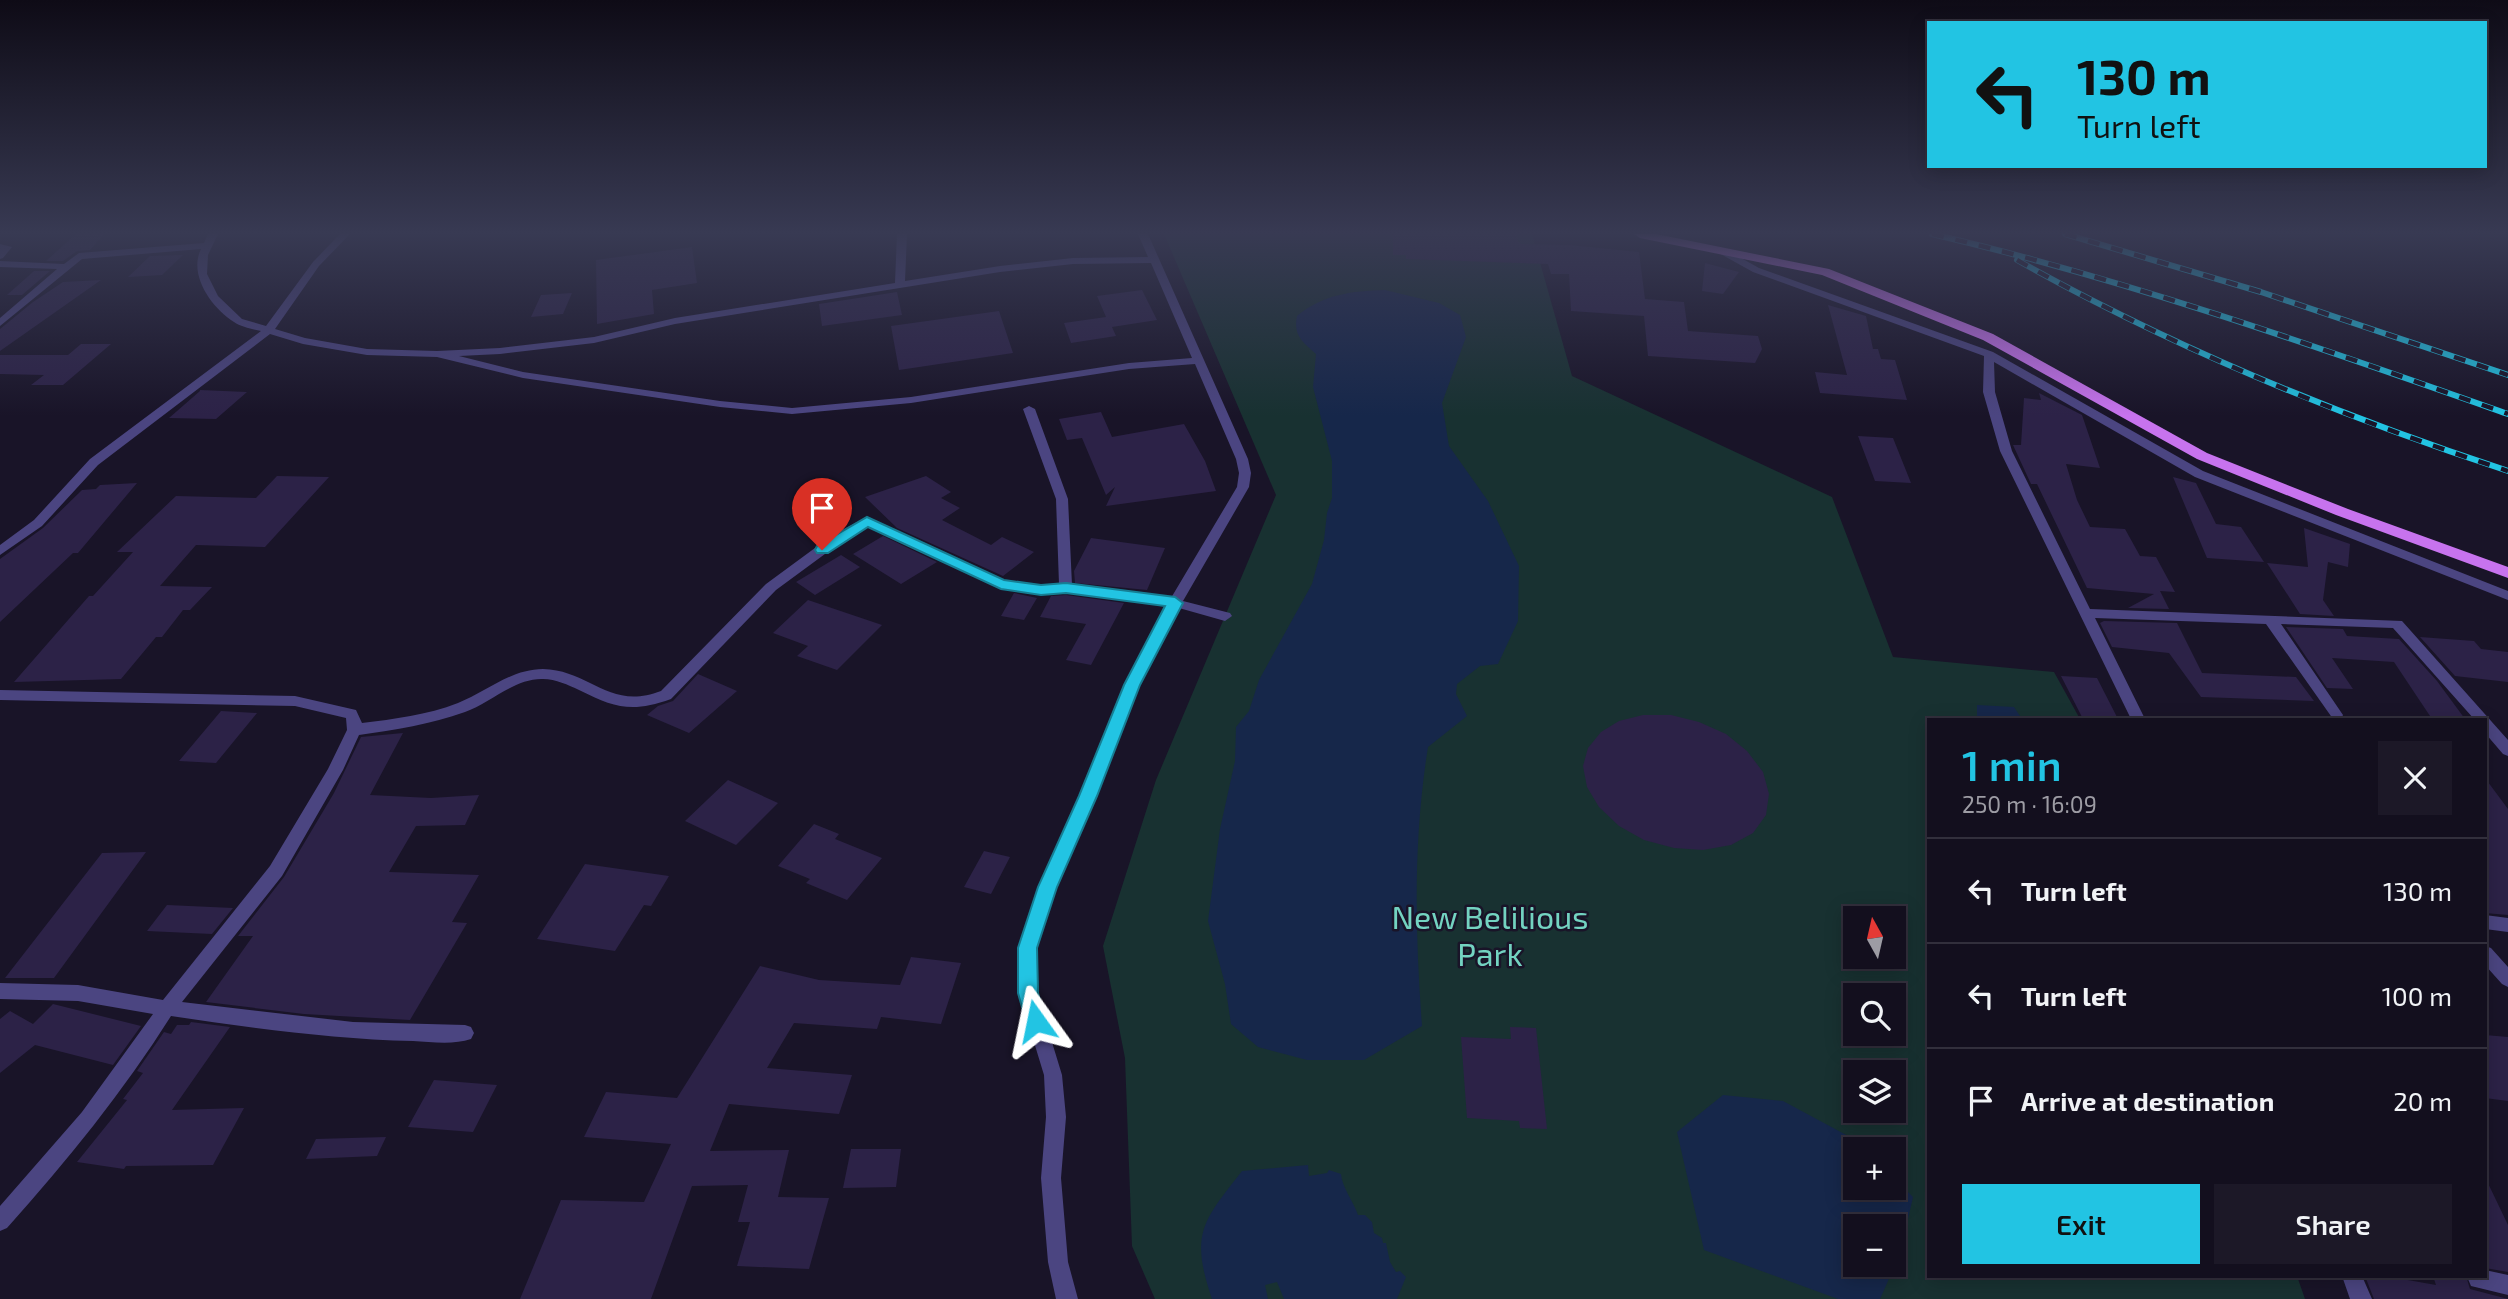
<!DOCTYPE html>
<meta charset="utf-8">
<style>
:root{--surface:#130f1e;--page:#1c1827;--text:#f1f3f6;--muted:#9d9ca4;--line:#322f3c;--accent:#22c4e3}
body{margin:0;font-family:"Exo 2",sans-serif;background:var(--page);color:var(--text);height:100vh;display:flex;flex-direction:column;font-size:26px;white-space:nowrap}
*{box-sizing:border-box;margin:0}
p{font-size:23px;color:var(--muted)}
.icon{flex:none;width:38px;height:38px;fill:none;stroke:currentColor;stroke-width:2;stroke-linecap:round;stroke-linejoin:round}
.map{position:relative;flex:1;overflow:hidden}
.sheet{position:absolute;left:1927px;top:718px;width:560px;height:560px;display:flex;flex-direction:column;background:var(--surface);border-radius:0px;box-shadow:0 4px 18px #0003,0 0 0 2px var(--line)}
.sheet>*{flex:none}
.banner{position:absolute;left:1927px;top:21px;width:560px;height:147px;border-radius:0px;box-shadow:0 4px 18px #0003,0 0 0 2px var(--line);background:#22c4e3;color:#111;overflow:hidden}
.needle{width:46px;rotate:352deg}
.buttons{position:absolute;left:1843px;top:906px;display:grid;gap:14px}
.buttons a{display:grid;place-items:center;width:63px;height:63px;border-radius:0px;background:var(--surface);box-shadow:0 4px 18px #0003,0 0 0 2px var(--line);font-size:35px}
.pin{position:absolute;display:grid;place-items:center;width:60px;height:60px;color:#fff;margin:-72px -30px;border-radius:50% 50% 50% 0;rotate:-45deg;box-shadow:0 0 7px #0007}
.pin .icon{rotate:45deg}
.me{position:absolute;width:77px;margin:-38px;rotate:348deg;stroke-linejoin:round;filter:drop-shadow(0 0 5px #0008)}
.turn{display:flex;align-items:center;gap:24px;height:147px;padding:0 35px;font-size:32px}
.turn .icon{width:91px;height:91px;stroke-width:2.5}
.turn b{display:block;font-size:49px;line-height:60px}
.round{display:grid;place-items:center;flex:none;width:74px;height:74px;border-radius:0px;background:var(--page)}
.headline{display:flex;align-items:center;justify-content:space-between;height:119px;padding:0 35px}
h1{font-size:42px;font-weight:600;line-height:52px;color:var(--accent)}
.action{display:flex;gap:14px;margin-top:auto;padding:14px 35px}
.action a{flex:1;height:80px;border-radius:0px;background:var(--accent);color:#111;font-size:28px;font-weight:600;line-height:80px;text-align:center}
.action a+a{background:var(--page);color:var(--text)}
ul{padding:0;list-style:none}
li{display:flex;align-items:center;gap:21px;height:105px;padding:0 35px;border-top:2px solid var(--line)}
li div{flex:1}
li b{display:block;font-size:26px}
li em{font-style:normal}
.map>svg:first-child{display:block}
</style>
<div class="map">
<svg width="2508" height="1299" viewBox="0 0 2508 1299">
<rect width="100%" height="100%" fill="#191428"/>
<path fill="#183131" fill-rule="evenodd" d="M1164 234H1532L1572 376 1832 497 1893 657 2054 672 2080 719H1928V1276H2297L2305 1299H1155L1132 1246 1125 1058 1103 946 1156 780 1276 495ZM1855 919H1894V957H1855ZM1855 996H1894V1034H1855ZM1855 1073H1894V1111H1855ZM1855 1150H1894V1188H1855ZM1855 1227H1894V1265H1855Z"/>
<path fill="#16274a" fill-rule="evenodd" d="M1385 290 1439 303 1460 315 1466 337 1442 403 1449 446 1488 501 1519 566 1518 621 1498 664 1480 666 1457 684 1456 694 1467 716 1428 747C1413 840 1415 933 1422 1026L1364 1060H1307L1258 1047 1231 1024 1225 984 1208 921 1220 829 1235 761 1236 727 1249 711 1259 680 1312 584 1324 540 1327 513 1332 498V461L1313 387 1316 354C1302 342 1293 335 1297 316 1324 294 1352 291 1385 290Z
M1977 705 2014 707 2022 719H1977Z
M1723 1095 1783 1101 1850 1137 1864 1150H1855V1188H1894V1178L1913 1197 1900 1254 1880 1299H1838L1704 1250 1677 1132ZM1855 1227H1894V1265H1855Z
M1308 1165 1309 1176 1327 1173 1329 1170 1341 1174C1342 1187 1353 1201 1358 1215H1365L1372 1222 1374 1233 1382 1238 1383 1243H1386L1390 1262 1396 1272 1400 1271 1406 1277 1397 1299H1284L1277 1282 1265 1285 1268 1299H1212C1190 1234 1202 1222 1242 1171Z"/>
<path fill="#2c2247" d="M76 234H104L90 250 77 251 63 261H46Z
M1393 234H1517L1518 242 1522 244 1569 245 1639 252 1645 299 1684 302 1688 331 1758 336 1762 349 1755 363 1648 356 1644 316 1571 311 1569 274H1551L1548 264 1406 259V255H1393Z
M692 247 697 283 652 290 654 314 597 324 596 260Z
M183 255 162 275 128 277 150 256Z
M1705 263 1739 272 1723 294 1702 291Z
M34 271H50L22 295H7Z
M101 280 0 351V329L33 302 63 282Z
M1142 290 1157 320 1112 327 1116 336 1071 343 1064 323 1106 317 1097 296Z
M897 292 902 315 822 326 819 304Z
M572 293 563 314 531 317 541 295Z
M1828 305 1866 316 1873 349H1878L1881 359 1895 360 1907 400 1820 393 1815 372 1847 375Z
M999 311 1013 353 899 370 891 326Z
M81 344H111L63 385H31L44 375 0 374V355H68Z
M200 391V390L247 392 216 419 169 418Z
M2039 393 2082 415 2100 468 2066 464 2077 500 2090 527 2125 529 2140 556 2156 557 2175 592 2160 591 2169 609 2128 608 2154 594 2087 588 2037 484H2031L2013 445H2021L2024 398 2041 400Z
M1101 412 1112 437 1184 424 1205 461 1216 491 1106 506 1115 487 1106 495 1082 438 1067 440 1059 419Z
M1858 436 1893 438 1911 483 1875 481Z
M277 476 329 477 265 547 196 545 160 586 212 587 190 610H183L162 637H156L121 679 14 682 89 596H93L133 552H117L176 496 256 498Z
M926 476 951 492 941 498 960 508 942 520 991 545 1002 537 1034 552 1003 576 897 528 865 497Z
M2173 477 2196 483 2216 524 2241 527 2264 562 2207 558Z
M137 483 78 553H73L0 622V559L43 528 82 490 96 489 100 485Z
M2304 528 2350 544 2348 567 2328 562 2323 600 2334 616 2300 614 2267 563 2308 567Z
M883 536 937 562 901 584 853 554Z
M1091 538 1165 548 1147 590 1075 583 1074 571Z
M841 555 860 567 815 595 796 582Z
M1014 593 1037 598 1024 620 1001 616Z
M1066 595 1124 603 1091 665 1066 660 1086 624 1040 617 1051 596Z
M808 600 882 625 837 670 797 656 808 646 773 633Z
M2104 621 2177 623 2202 673 2296 677 2314 701 2201 697 2169 653 2112 647 2100 623Z
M2286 627 2343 629 2347 636 2399 639 2437 681 2465 719H2432L2394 662 2332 658 2353 689 2327 688Z
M2420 637 2474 641 2481 649 2508 652V682L2455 676Z
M698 674 737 691 689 733 647 715 658 706 673 701Z
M2061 676 2097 678 2118 719H2083Z
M221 711 257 713 216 763 179 761Z
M1643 715H1671L1699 722 1726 734 1747 751 1763 772 1769 794 1766 815 1753 833 1731 845 1703 850 1674 848 1644 840 1619 826 1599 807 1587 787 1583 766 1588 748 1601 732 1619 721Z
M403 733 370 795 431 798 479 795 465 825 416 826 389 872 479 875 452 922 467 923 410 1020 304 1014 206 1002 253 936H238L284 877 334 793 361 737Z
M2485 778 2508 809V915L2485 913Z
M728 780 778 803 736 845 685 821Z
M814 824 839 834 835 839 882 858 847 900 806 883 810 879 778 866Z
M984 851 1010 857 991 894 964 887Z
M146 852 54 978H5L102 853Z
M585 864 669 876 651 906 644 905 615 951 537 939Z
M167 905 233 908 212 934 147 931Z
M911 957 961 963 941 1024 881 1017 877 1029 794 1023 767 1068 852 1075 839 1114 729 1104 710 1151 789 1150 778 1197 829 1198 809 1269 737 1266 750 1222H738L748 1185 692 1186 651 1299H520L561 1200 644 1202 671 1144 584 1137 606 1092 677 1098 760 966 819 980 900 985Z
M53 1004 141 1026 113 1065 35 1045 0 1073V1019L10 1011 33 1024Z
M191 1022 230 1027 172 1110 244 1108 213 1165 126 1166 124 1169 77 1162 127 1100 123 1099 143 1073 137 1071 164 1032 171 1034 177 1025H189Z
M1510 1027 1536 1028 1547 1129 1520 1128 1519 1121 1467 1118 1461 1037 1511 1039Z
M2485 1035 2508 1037V1101L2485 1098Z
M434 1080 497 1085 473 1132 408 1127Z
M386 1137 377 1156 306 1159 316 1139Z
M851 1149H901L896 1187 843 1188Z
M2485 1177 2508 1225V1272L2485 1268Z
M2365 1276H2385L2436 1285 2433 1276H2466L2470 1289 2508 1299H2374Z"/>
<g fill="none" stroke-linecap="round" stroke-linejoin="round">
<path fill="#4b4581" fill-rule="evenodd" d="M208 234H218L208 255 207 274 218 296 242 319 266 326 313 262 340 234H350L319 266 275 329 305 338 367 349 437 351 500 348 594 337 675 318 895 283 897 234H907L905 281 1000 266 1073 258 1148 257 1138 234H1148L1248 459 1251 473 1249 487 1183 601 1230 613 1232 616 1225 621 1179 608 1139 685 1096 796 1055 887 1036 948 1037 993 1062 1075 1066 1117 1061 1178 1068 1262 1078 1299H1056L1048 1262 1041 1178 1046 1117 1044 1075 1019 993 1018 948 1039 887 1080 796 1125 685 1166 606 1066 592 1041 594 996 587 867 526 844 540 776 590 671 699C632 713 615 708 579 690 568 685 556 679 543 679 515 678 490 703 465 712 431 724 395 730 359 735L343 770 282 876 182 1002 353 1022 465 1025 471 1027 474 1033 471 1039C454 1045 431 1042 413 1041 332 1039 252 1028 171 1016 123 1092 67 1161 7 1228L0 1231V1206L82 1112 153 1014 78 1001 0 999V983L78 985 163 1000 270 866 328 769 347 730 346 718 295 706 0 700V690L295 696 356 710 362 723C394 719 427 715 458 703 486 692 511 669 543 669 590 670 609 711 661 691L766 584 834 534 867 517 1004 580 1041 586 1059 584 1056 499 1023 409 1029 406 1035 409 1068 499 1072 585 1171 598 1237 487 1239 473 1236 459 1195 364 1129 369 911 403 792 414 720 407 523 378 437 357 367 355 303 344 270 334 98 465 42 526 0 555V545L34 520 90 459 261 331C252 329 241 327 234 322 212 308 188 275 201 249L82 259 0 326V318L57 269 0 267V261L64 264 79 253 204 243ZM1151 263 1192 358 1129 363 911 397 792 408 720 401 523 372 459 356 500 354 594 343 675 324 1000 272 1073 264Z
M0 244 12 247 3 258 0 259Z
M1717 248H1723L1759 268 1993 352 2203 471 2508 591V600L2195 477 1994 362 1995 392 2012 451 2090 609 2402 621 2508 740V756L2503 754 2485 733V719H2474L2393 628 2281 624 2343 715 2341 719H2333L2266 624 2095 618 2145 719H2131L2000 451 1983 392 1984 356 1753 272 1717 252Z
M2485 915 2508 918V932L2485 929Z
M2485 946 2491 948 2508 967V987L2502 984 2485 965Z
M2485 1270 2508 1275V1295L2471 1286 2468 1279 2469 1276H2485Z
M2342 1276H2362L2372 1299H2350Z"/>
<path fill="#c773ee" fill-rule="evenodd" d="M1634 234H1656L1829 269 1993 334 2207 453 2348 509 2508 567V578L2336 515 2197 459 1983 340 1822 275 1640 238Z"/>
<g stroke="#22c4e3" stroke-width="6">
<path id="rail" d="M1932 234C2129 280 2318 347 2508 414
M2065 234 2261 292 2508 375
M2017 260C2174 348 2337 415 2508 471"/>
</g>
<use href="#rail" stroke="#191428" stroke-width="4.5" stroke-dasharray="12" stroke-linecap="butt"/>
</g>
<linearGradient id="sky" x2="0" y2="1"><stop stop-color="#0e0b16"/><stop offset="0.56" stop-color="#383a53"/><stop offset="1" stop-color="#383a53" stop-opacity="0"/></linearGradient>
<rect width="2508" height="416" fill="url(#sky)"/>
<path fill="#22c4e3" stroke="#167f94" stroke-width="2" d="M867 517 1004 580 1041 585 1066 583 1175 597 1183 603 1140 685 1097 796 1057 887 1037 948 1038 993 1046 1021 1043 1028 1036 1030 1028 1028 1018 993V948L1038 887 1079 796 1124 685 1165 606 1066 593 1041 595 1001 589 868 527 828 553H817L815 550 817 546Z"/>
<g text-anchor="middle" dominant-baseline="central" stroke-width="5" stroke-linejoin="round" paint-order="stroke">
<g font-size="32" fill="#73d3c1" stroke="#191428">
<text x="1490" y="916">New Belilious<tspan x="1490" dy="37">Park</tspan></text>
</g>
</g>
</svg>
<div class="buttons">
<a><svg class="needle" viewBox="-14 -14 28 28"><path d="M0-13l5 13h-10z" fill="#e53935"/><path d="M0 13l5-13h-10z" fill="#9d9ca4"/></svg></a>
<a><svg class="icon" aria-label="search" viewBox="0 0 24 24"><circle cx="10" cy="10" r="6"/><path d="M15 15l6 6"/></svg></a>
<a><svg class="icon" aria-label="layers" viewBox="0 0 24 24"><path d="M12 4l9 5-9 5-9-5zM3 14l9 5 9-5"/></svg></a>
<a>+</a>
<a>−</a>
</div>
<div class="pin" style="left:822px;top:550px;background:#d93025"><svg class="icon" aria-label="arrive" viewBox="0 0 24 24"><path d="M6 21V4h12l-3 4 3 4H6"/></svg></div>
<svg class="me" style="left:1036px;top:1021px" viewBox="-20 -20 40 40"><path d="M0-17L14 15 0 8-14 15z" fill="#22c4e3" stroke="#fff" stroke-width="4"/></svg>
<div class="banner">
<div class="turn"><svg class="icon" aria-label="left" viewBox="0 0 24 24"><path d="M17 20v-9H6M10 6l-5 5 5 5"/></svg><div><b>130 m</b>Turn left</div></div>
</div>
<section class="sheet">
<div class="headline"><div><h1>1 min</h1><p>250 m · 16:09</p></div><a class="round"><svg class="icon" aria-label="close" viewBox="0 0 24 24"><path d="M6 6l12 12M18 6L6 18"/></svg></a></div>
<ul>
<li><svg class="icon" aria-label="left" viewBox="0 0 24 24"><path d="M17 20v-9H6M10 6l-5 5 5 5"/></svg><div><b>Turn left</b></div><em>130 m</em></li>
<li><svg class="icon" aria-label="left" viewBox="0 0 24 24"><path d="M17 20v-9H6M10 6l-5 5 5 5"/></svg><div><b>Turn left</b></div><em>100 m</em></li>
<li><svg class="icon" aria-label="arrive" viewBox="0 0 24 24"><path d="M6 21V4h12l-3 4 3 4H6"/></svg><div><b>Arrive at destination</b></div><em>20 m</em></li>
</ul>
<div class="action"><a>Exit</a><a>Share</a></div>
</section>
</div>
